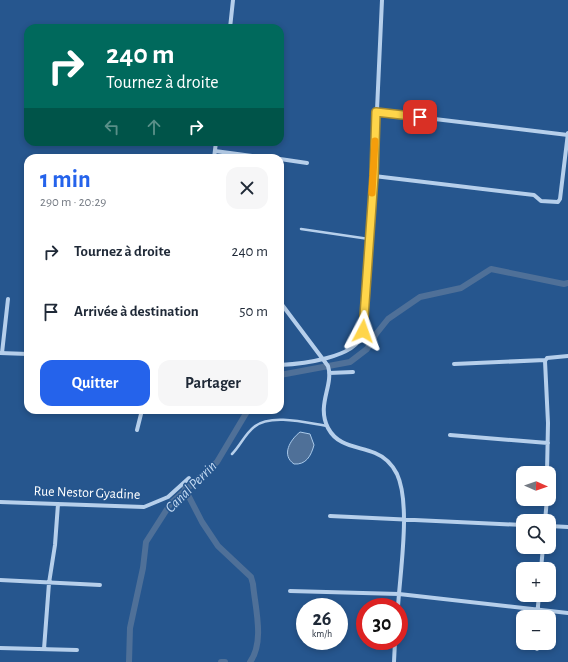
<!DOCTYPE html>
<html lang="fr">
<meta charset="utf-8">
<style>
:root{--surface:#fff;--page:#f6f6f7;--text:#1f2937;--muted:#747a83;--accent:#2563eb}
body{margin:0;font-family:"Alegreya Sans",sans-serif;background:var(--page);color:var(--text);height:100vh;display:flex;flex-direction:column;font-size:15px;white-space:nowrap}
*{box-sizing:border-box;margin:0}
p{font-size:13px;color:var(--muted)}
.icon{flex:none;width:22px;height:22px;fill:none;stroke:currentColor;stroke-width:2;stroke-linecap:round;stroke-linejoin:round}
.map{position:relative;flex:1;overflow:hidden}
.sheet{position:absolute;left:24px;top:154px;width:260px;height:260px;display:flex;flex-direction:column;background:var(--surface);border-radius:12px;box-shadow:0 2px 6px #0003}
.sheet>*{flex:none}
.hud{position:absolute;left:24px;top:24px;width:260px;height:122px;border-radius:12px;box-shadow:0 2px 6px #0003;background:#00695c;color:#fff;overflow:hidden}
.needle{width:26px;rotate:92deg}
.controls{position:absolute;left:516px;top:466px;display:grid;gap:8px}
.controls a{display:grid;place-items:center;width:40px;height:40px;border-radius:8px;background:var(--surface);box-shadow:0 2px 6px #0003;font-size:20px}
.speed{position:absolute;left:296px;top:598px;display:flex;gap:8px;font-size:20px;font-weight:700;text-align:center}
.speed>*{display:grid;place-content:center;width:52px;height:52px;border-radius:50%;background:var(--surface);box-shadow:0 2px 6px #0003;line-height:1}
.speed small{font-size:10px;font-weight:400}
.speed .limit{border:6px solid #d22;background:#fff;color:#111}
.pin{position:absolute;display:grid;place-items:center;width:34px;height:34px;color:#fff;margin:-17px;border-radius:8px;box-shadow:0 2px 6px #0006}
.me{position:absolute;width:44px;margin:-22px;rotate:4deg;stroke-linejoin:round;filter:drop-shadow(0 0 3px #0008)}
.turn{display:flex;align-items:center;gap:14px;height:84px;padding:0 16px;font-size:18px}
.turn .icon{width:52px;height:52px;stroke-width:2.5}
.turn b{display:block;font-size:28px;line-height:34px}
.lanes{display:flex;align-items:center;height:38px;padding:0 16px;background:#0003;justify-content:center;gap:20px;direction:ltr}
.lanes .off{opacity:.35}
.round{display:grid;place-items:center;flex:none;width:42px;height:42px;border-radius:12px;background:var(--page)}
.summary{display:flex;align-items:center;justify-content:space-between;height:68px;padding:0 16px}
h1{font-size:24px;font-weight:700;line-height:30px;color:var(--accent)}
.button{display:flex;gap:8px;margin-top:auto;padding:8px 16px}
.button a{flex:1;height:46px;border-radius:12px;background:var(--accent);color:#fff;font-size:16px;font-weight:700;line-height:46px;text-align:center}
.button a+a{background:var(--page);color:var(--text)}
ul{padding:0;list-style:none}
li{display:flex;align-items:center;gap:12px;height:60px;padding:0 16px}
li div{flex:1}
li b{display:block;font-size:15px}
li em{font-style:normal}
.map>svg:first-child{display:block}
</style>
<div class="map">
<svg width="568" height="662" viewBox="0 0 568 662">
<rect width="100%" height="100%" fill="#26568e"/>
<path fill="#4f7098" stroke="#aacaeb" d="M300 432 310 434 314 445C311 456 306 465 294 464 281 455 290 440 300 432Z"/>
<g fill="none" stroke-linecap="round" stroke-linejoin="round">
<path stroke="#4f7098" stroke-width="6" d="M280 375 350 362 367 349 376 334 388 319 420 297 461 288 491 269 564 284 568 283
M185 489 202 522 218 546 251 577 253 584C255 607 265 642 250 662
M129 662 130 628 143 568 146 542 171 503 217 462 248 410
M221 662H225"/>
<path stroke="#b6cfeb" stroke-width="2.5" d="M301 229 369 239
M232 454C240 446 245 434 254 427 270 413 308 423 327 426"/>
<path stroke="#b6cfeb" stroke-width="4" d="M230 28 233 0
M376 112 568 135
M215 151 268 158
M214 158 216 142
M280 159 307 163
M374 176 534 195 541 201 558 202 560 199 568 133
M280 302 328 366C334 386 316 404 328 428 338 447 358 446 375 453 385 457 392 464 397 474 411 504 400 572 398 607
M0 353 28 354
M2 353 8 299
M454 364 545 360
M280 365C301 364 355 358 362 335L374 176 382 0
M329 373 353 372
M137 430 142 410
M450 435 548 443
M547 473 548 423 545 361 547 358 568 356
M0 502 144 507 168 497 189 478
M330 516 523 525
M545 521 547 499
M549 526 568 527
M541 569 543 547
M0 580 100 585
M290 591 399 594 568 613
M537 617 539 595
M0 648 77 650
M44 649 49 583 55 545 58 504
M537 649V643
M394 662 395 641"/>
</g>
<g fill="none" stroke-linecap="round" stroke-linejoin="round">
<g stroke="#a68a30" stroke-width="10">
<path id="route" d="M363 331 374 176 376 112 420 117"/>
</g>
<use href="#route" stroke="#ffd54a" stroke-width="7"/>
<path stroke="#f59e0b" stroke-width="7" d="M372 193 375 141"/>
</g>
<g text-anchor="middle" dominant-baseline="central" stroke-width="3" stroke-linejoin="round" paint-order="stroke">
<g font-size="14" fill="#fff" stroke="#26568e">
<text transform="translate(87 493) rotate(2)">Rue Nestor Gyadine</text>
</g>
<g font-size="15" font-style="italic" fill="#c2d9f2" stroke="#26568e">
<text transform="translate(191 487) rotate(-45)">Canal Perrin</text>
</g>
</g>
</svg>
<div class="controls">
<a><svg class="needle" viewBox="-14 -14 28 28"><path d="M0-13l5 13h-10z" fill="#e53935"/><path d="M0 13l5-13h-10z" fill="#747a83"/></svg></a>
<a><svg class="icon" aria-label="search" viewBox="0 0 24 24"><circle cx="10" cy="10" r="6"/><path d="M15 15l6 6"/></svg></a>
<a>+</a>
<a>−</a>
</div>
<div class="speed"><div>26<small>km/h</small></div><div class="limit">30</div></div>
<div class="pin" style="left:420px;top:117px;background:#d93025"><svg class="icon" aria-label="arrive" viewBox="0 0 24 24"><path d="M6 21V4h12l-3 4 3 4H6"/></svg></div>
<svg class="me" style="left:363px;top:331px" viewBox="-20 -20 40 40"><path d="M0-17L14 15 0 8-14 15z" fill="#ffd54a" stroke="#fff" stroke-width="4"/></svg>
<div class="hud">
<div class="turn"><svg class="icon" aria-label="right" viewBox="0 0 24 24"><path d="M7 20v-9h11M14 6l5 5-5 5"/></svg><div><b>240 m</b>Tournez à droite</div></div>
<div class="lanes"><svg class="icon off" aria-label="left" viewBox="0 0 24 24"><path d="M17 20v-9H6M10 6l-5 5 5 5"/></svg><svg class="icon off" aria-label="ahead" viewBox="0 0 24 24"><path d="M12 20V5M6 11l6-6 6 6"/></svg><svg class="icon" aria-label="right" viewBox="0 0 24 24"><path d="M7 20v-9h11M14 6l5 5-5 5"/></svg></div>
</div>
<section class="sheet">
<div class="summary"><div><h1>1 min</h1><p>290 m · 20:29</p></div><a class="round"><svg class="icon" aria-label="close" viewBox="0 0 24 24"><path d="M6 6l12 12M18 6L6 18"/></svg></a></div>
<ul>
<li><svg class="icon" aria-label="right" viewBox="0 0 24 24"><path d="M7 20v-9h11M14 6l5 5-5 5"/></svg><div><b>Tournez à droite</b></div><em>240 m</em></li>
<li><svg class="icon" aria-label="arrive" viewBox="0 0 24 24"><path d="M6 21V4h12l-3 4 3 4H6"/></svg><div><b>Arrivée à destination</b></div><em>50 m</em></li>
</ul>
<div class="button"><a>Quitter</a><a>Partager</a></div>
</section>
</div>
